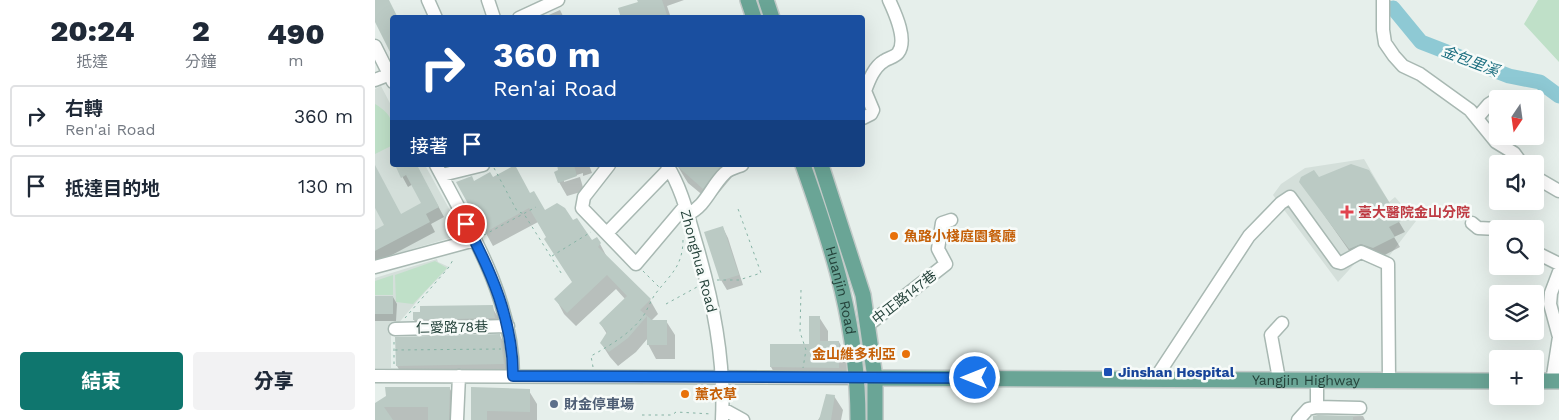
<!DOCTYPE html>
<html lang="zh-TW">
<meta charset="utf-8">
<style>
:root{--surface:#fff;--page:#f2f2f3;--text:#1f2937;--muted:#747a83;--line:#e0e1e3;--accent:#0f766e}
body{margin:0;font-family:"Work Sans","Noto Sans TC",sans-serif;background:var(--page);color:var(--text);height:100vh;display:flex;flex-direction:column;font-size:19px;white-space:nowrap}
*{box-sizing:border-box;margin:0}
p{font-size:16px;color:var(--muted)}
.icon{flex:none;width:28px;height:28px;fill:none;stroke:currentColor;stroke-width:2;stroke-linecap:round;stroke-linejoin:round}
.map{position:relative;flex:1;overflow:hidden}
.sheet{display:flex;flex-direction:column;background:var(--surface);width:375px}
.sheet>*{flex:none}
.banner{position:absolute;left:15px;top:15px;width:475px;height:152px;border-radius:5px;box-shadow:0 5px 20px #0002;background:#1a4fa0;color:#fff;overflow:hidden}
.needle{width:32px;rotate:193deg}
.tools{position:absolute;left:1114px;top:90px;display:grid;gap:10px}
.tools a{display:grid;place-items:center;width:55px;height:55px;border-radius:5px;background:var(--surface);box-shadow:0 5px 20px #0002;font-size:25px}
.pin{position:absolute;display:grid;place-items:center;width:42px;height:42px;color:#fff;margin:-21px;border:2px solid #fff;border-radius:50%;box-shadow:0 1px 5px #0007}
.me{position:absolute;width:55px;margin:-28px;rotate:270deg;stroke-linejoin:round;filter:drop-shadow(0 0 4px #0008)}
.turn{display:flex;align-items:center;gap:18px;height:105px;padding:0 20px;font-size:22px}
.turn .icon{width:65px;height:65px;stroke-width:2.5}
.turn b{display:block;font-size:35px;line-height:42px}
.then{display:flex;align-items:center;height:48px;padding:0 20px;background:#0003;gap:10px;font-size:19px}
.eta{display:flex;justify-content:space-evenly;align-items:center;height:85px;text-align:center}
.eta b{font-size:30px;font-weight:800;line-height:35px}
.button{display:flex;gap:10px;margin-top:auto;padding:10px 20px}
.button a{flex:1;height:58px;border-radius:5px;background:var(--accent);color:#fff;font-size:20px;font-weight:800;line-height:58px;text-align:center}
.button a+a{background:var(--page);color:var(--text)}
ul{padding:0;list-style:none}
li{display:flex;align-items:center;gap:15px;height:62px;margin:0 10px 8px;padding:0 10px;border:2px solid var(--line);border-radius:5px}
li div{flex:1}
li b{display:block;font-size:19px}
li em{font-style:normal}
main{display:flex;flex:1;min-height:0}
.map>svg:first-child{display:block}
</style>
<main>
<section class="sheet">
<div class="eta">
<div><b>20:24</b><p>抵達</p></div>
<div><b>2</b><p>分鐘</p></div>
<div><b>490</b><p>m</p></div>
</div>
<ul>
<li><svg class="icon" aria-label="right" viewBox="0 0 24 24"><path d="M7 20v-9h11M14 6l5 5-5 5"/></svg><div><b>右轉</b><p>Ren'ai Road</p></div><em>360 m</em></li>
<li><svg class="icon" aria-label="arrive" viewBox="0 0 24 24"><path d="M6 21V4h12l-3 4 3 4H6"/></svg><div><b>抵達目的地</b></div><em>130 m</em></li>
</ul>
<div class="button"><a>結束</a><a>分享</a></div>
</section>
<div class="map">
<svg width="1184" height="420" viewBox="0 0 1184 420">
<rect width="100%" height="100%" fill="#e6efeb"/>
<path fill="#d4dfda" d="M6 86 17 107 18 165H50L82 223 75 238 0 260V89Z
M989 159 1014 202 1020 197 1041 221 1005 268 984 259 963 282 898 195 906 184 930 168Z
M62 259 63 262 74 267 50 292 16 332V368H0V278Z"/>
<path fill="#bfe0c8" d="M1163 0H1184V62L1149 24Z
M0 104C20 116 18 125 18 145L0 154Z
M60 261 72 268 38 304 21 302 20 275Z
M18 275V295H0V281Z"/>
<path fill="#0003" fill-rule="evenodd" d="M263 0H309L292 6 296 18H247L264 3Z
M185 10 189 18H167Z
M21 165H41L69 217 56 224 60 232 0 264V232L11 226 0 205V169L26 215 48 204 38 184 33 187Z
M183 165H214L217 173 205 177 209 191 192 196 184 182ZM208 173V176L189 182V179Z
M302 165H367L336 202 313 183Z
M994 171 1030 232 1019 237 1025 247 1004 258 980 259 926 182Z
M118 179 155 194 170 212 197 222 216 242 225 244 233 259 275 300 283 314 276 321H291L300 335V359H281L273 344V338L261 352 243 366 235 357 226 343 232 334 225 323 250 299 241 289 201 326 189 314 181 299 198 283 163 222 118 246 83 183Z
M348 228 353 238 368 285 352 290 346 280Z
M0 297H18L22 304 21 321H0Z
M117 307 124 319 126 330 46 332 39 320V313Z
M444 317 453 331V343L464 342 472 357V382L404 381 396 367 435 345Z
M125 336 132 348 135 376 29 378 22 366Z
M75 389 82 402 81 420H0V404Z
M97 389 154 391 162 404V420H96Z
M459 396 468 410 466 420H443Z
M988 416 990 420H939V417Z"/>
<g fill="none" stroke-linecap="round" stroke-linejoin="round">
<path stroke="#8ec9d4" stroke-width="15" d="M1018 8 1046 42 1134 76 1165 82 1184 96"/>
</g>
<path fill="#bbcac4" d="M0 0H14L23 18H18V58L0 22Z
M262 0H287L293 18H246L243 8 263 2Z
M976 164 994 170 1026 221 1014 227 1020 237 998 248 986 244 974 249 924 182 926 177 939 170 944 177Z
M0 165 26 214 46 203 31 175 26 178 20 165H42L64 207 51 214 55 222 0 251V230L9 225 0 208Z
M140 165 155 193 159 191 170 210 182 203 190 208 198 220 202 218 217 240 222 237 226 243 223 247 276 299 265 310 277 320H292V345H272V316L253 338 234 352 225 343 232 332 224 323 252 296 232 275 192 313 179 299 197 282 169 239 171 237 154 208 109 233 81 182 97 176 99 181 115 172 118 177Z
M182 165H199L202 176 183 183 179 172 183 170Z
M301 165H347L328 189Z
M348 226 364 275 345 281 329 232Z
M0 296H18V314H0Z
M118 305 120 318 38 320V312H45V306Z
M434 316H445V341H464V368L395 367V344H434Z
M125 334 129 364 21 366 20 337Z
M10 387H75L74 420H53V407H9L18 420H0V403L11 396Z
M96 387 155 389V412L112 411V420H96Z
M451 394 460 395 456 420H444Z
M943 415 978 416V420H938V416Z"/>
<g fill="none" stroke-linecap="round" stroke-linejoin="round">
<g stroke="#a8b8b2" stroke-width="15">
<path id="minor" d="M53 0 61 18
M113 0 119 18
M1008 0V30L1010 43 1019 56 1028 66 1045 74 1095 110 1121 142 1139 153 1147 164
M144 18 183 0
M0 46 18 82
M0 80 18 73
M488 118 496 114 498 110 490 91C494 80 499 67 509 61 513 58 520 57 523 53 533 40 520 13 514 0
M1102 118 1114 104 1122 99
M61 165C96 231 138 300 138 376
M234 165 209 197 207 208 261 264 310 206
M292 165C307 189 313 216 321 243 338 301 350 359 347 420
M67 175 108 165
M1160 177 1184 191
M313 214C331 206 336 186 350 173 354 169 362 167 367 165
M1097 223 1103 228 1123 229
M232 233 294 169
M1160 252 1184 264
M0 267 100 240
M493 325 571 264 563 249 567 223 576 220
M20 329 133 326
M0 376 500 378
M780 379 874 236 906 203 915 197 962 262 966 263 986 252 1013 264 1014 379
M904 379 896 335 907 323
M942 379V407
M1177 382 1184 337 1175 304 1176 293 1184 272
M348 409 368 420
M82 420 84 376
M923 420 933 409 942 407 985 408"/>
</g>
<g stroke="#c2cac8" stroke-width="18">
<g id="major">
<path d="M373 0 379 18"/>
<path d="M391 0 397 18"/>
<path id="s1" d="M428 165C459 252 483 327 483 420"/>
<path d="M446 165 488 295 500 378V420"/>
<path id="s2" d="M500 378 1122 381"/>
<path d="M1160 381H1184"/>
</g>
</g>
<path stroke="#86b3a5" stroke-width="1" stroke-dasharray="2.5 4" stroke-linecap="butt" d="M119 168 142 211 149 214 188 276
M109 235 161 207
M177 256 216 232
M268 271 285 288
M342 280H364L386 273 362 206
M426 290 425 332 431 350 428 368
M291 304 322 287
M30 318 74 267 79 258
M20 350 126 349
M19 364V341
M218 367 216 356C234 346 253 335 266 319 272 312 275 301 281 293 296 274 308 266 308 239
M267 415H297L301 412 337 414"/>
<use href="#minor" stroke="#fff" stroke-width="12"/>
<use href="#major" stroke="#6aa596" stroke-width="15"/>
</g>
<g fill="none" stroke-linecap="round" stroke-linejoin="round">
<g stroke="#114b97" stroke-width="12">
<path id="route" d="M91 224C116 271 138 321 138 376L600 378"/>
</g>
<use href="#route" stroke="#1a73e8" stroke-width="9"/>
</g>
<path fill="#e0444e" stroke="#f7fbf9" stroke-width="2" d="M969.5 204.5h5v5h5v5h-5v5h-5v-5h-5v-5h5z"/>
<g fill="#e8710a" stroke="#f7fbf9" stroke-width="2">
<circle cx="519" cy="236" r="5"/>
<circle cx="531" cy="354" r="5"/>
<circle cx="310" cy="394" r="5"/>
</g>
<rect fill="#1a4fb4" stroke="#f7fbf9" stroke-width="2" x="728" y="367" width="10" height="10" rx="2.5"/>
<circle fill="#5c6f8a" stroke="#f7fbf9" stroke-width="2" cx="179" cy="404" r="5"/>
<g text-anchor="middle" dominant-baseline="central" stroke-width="5" stroke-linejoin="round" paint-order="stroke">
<g font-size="14" font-weight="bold" fill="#be3a42" stroke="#f7fbf9" text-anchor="start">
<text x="983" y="212">臺大醫院金山分院</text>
</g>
<g font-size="14" font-weight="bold" fill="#c56008" stroke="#f7fbf9" text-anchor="start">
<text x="529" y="236">魚路小棧庭園餐廳</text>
<text x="521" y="354" text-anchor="end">金山維多利亞</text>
<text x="320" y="394">薰衣草</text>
</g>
<g font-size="14" fill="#24423a" stroke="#f7fbf9">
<text transform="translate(324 261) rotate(75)">Zhonghua Road</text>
<text stroke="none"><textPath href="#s1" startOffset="131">Huanjin Road</textPath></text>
<text transform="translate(529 297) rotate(-38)">中正路147巷</text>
<text transform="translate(77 327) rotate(-1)">仁愛路78巷</text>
<text stroke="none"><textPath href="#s2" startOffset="431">Yangjin Highway</textPath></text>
</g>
<g font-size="14" font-weight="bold" fill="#164399" stroke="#f7fbf9" text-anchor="start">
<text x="743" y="372">Jinshan Hospital</text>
</g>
<g font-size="14" font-weight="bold" fill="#4e5e75" stroke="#f7fbf9" text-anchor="start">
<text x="189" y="404">財金停車場</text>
</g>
<g font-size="15" font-style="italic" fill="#1c6f80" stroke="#f7fbf9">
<text transform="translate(1095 61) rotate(21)">金包里溪</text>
</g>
</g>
</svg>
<div class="tools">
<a><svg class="needle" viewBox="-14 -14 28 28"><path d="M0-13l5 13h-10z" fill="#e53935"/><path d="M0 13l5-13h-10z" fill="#747a83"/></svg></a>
<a><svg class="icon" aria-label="sound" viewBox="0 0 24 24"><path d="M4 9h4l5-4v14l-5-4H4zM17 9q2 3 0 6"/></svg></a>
<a><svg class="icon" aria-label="search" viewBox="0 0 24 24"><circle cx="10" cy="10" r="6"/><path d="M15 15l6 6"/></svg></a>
<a><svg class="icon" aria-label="layers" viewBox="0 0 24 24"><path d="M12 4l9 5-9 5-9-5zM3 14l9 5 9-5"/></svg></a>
<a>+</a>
</div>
<div class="pin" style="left:91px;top:224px;background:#d93025"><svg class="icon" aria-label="arrive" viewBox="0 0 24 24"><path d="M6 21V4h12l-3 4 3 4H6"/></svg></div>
<svg class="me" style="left:600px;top:378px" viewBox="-20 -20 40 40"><circle r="17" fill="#1a73e8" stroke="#fff" stroke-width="3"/><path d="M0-11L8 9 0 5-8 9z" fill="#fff"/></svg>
<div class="banner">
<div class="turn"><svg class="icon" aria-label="right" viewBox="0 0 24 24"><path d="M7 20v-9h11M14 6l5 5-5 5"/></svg><div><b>360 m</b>Ren'ai Road</div></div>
<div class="then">接著<svg class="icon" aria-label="arrive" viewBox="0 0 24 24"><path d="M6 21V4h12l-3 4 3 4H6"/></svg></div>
</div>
</div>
</main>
